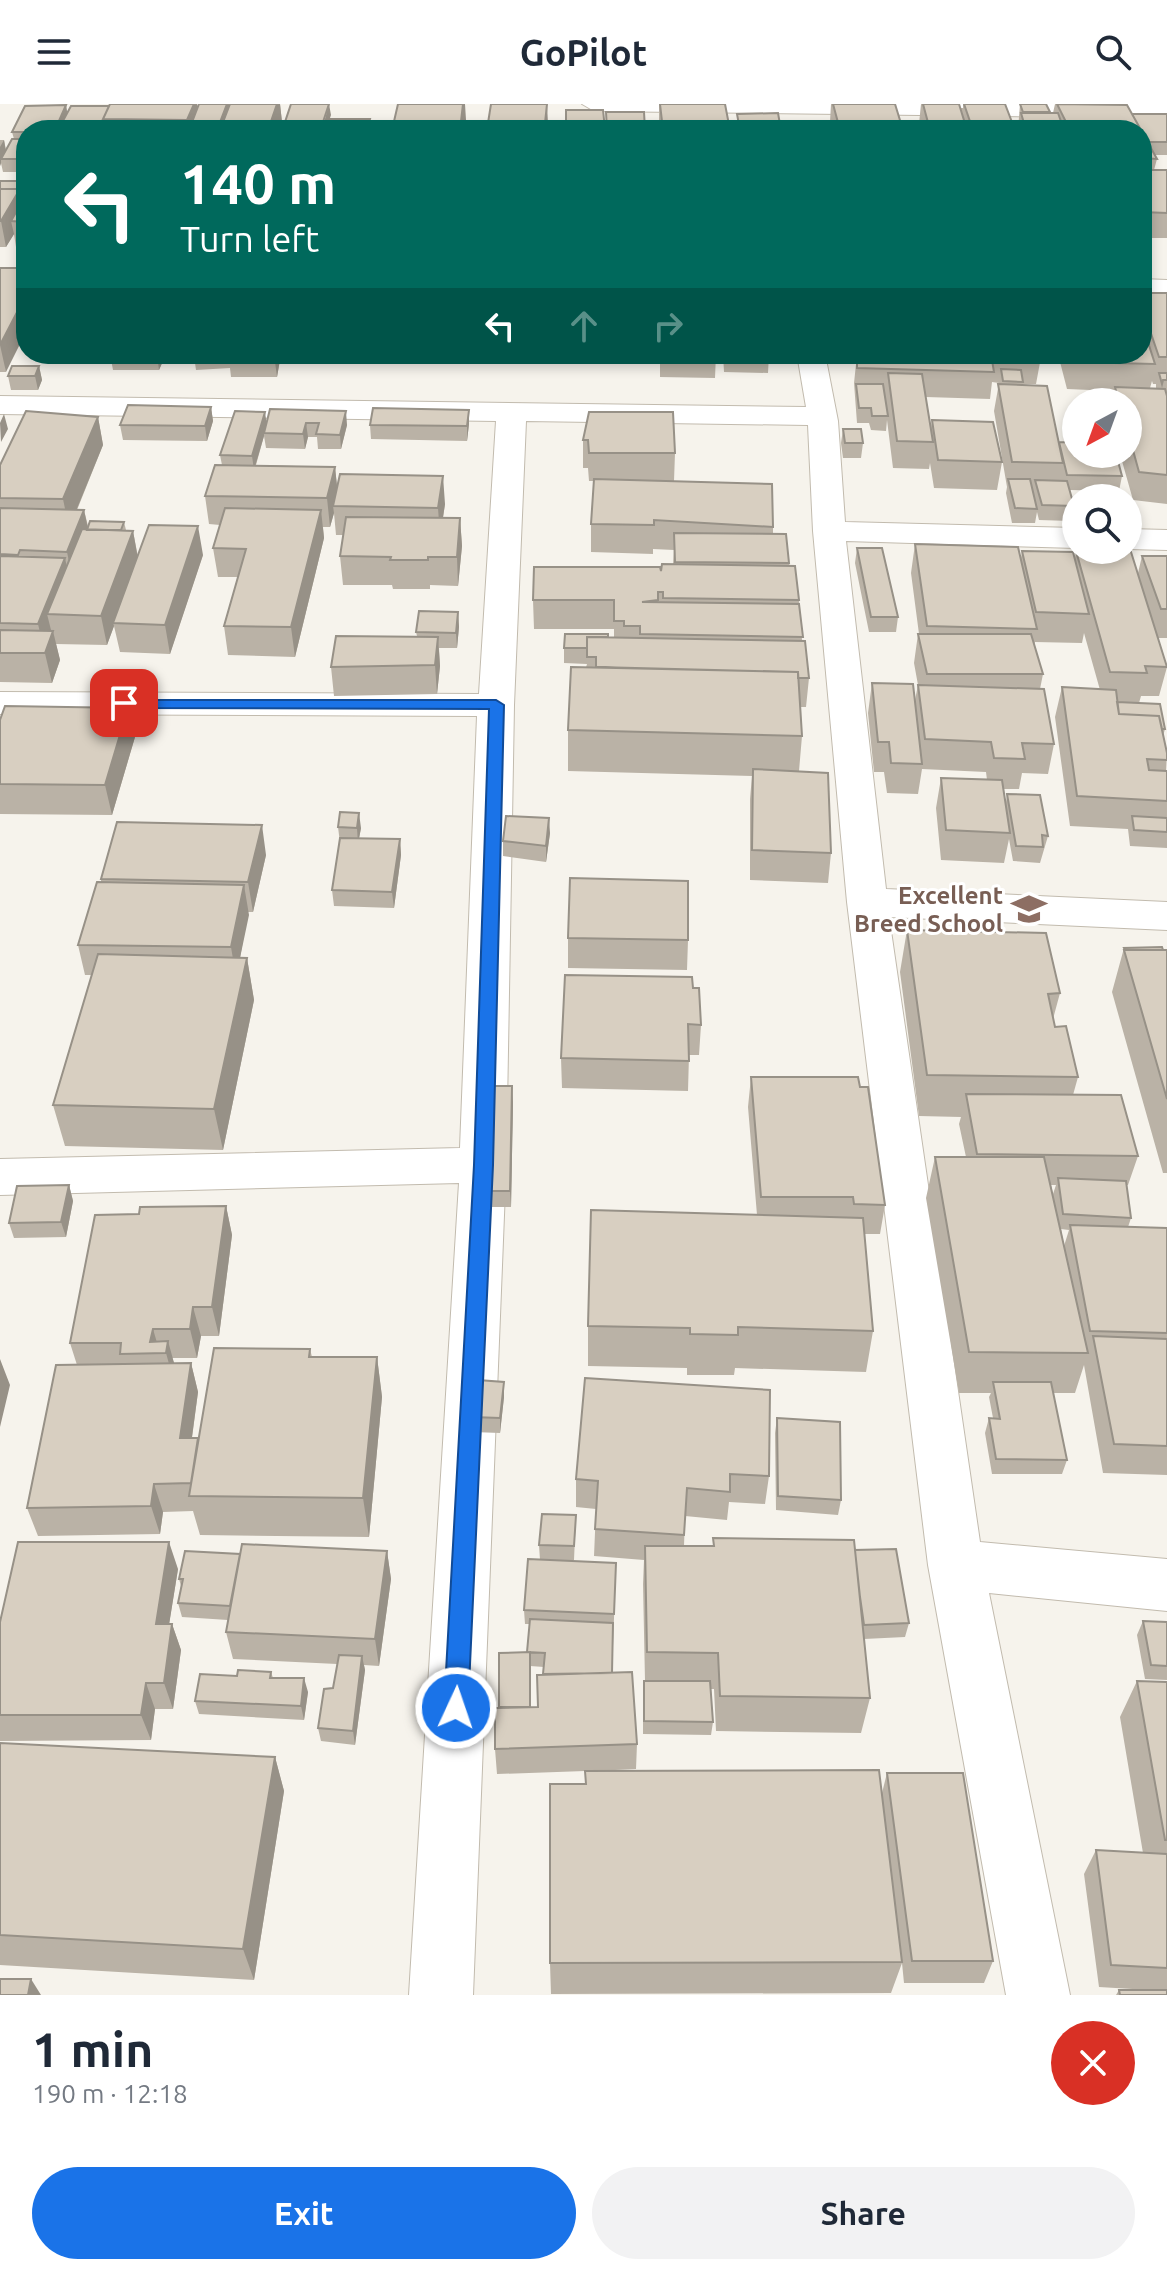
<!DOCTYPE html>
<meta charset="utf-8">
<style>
:root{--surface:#fff;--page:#f2f2f3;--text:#1f2937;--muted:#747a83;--accent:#1a73e8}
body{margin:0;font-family:Ubuntu,sans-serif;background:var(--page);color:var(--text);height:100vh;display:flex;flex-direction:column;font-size:30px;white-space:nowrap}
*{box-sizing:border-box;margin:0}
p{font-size:26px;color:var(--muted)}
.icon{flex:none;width:44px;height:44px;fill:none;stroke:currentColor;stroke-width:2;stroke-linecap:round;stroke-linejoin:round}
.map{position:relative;height:1891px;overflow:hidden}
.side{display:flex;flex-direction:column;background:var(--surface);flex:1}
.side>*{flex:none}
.hud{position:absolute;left:16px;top:16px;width:1136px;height:244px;border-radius:32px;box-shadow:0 4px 12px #0003;background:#00695c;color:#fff;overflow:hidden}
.needle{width:52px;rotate:221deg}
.tools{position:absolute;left:1062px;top:284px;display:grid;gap:16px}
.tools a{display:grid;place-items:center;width:80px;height:80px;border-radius:50%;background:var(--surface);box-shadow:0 4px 12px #0003;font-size:40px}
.pin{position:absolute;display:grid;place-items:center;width:68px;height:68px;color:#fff;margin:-34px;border-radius:16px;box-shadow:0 4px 12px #0006}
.me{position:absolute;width:88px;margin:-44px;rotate:3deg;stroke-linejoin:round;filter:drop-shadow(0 0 6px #0008)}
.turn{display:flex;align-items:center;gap:28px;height:168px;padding:0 32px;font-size:36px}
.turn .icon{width:104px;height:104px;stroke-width:2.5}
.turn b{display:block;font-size:56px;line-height:68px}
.lanes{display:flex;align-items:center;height:76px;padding:0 32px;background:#0003;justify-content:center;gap:40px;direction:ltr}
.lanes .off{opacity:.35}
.round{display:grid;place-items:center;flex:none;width:84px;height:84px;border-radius:42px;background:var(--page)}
.overview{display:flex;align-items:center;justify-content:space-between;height:136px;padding:0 32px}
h1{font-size:48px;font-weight:700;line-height:60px}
.primary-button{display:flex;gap:16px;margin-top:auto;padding:16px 32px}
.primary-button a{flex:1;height:92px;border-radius:48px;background:var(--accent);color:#fff;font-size:32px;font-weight:700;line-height:92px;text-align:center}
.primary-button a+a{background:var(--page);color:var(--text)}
header{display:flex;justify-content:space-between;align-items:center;height:104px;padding:0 32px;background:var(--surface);font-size:36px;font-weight:700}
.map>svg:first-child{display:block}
</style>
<header><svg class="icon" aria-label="menu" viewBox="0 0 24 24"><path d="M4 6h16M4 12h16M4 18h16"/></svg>GoPilot<svg class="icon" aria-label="search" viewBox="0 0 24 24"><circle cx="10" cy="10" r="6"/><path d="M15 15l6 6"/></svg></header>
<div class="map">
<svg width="1167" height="1891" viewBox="0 0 1167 1891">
<rect width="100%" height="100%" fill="#f6f3ec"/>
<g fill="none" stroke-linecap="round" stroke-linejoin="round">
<g stroke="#c2bbae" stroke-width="2">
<path id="minor" d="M582 0H1167V14L594 7Z
M1142 175 1167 176V192L1142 191Z
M797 250H825L838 317 845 418 1076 424V444L846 437 886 785 1167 798V826L889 813 980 1438 1167 1455V1507L989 1489 1070 1891H1006L928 1461 847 798 813 427 808 321 526 317 514 601 506 1061 473 1891H409L459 1079 0 1091V1055L460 1044 477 612 0 610V588L479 590 496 317 0 310V292L806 303Z
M1128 425 1167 426V446L1128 445Z"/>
</g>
<use href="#minor" fill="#fff" fill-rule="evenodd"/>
</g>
<path fill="#bab2a6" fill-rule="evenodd" d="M110 0H197L198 4 199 0H280L282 18 279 26H26V68H3L1 59 0 62V36H4L6 46 14 35 12 28 66 1 67 9 109 2Z
M547 0V26H489L488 19Z
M659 0 730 26H659Z
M831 0H895L903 26H832L830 18Z
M921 0H959L960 4H963V0L1015 26H920L919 20Z
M1020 0 1050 8 1049 9H1053L1055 0H1108L1132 10H1167V51H1154L1157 55 1154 66H1167V134H1142V26H1018Z
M737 10 781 26H737Z
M0 77H26V143H16L14 130 6 143H0Z
M0 164 6 268H0Z
M1142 189H1167V400L1133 396 1120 350H1128V298H1112L1114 287 1067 285 1059 254 1060 250H1142ZM1152 277 1153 280H1156V284H1150Z
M110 250H166L159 266H113Z
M189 250H281L277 273H231L230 264 196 266 194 252H190Z
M660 250H716L715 274 660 273Z
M723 250H769L768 269 724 268Z
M866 250H1041V253L1036 280H1023V281L1059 339 1122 372 1119 387 1070 386 1074 402 1071 417 1039 416 1037 408 1035 419H1012L1006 389 1007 383 994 307 999 279 992 278 990 295 926 293 931 323 932 316 1002 358 997 386 934 384 930 359 929 365 893 364 887 316 886 327 871 326 869 319H857L854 279 857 251 866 252Z
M39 262 42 276 38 286H11L8 272Z
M211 303 213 317 207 337 123 336 120 321Z
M270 305 347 321 341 345H318L317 333H308L305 345 266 344 264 332 256 361 335 363 337 383 445 400 443 414H460L462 442 458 482 430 481V485H393L392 481H343L340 452 343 431H336L334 409 330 423H323L324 434 295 553 228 551 224 522 238 473H218L213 444 220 421 209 420 205 392 222 361 220 351 267 319Z
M589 308 675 349 674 377 773 423V430L789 459 799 496 802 536 809 574 806 603H800L802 632 799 667 831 749 828 779 750 776V695L752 672 568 667V626L587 560 564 559V544L608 533H614V525H534L533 496 673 460 674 446 653 445V450L591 448V420L594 377H589L588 364H583V336Z
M98 313 103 341 77 406H84L88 422 124 418 126 426 133 427 138 453 203 451 170 550 120 548 114 522 107 541 56 540 60 556 52 579 0 578V361Z
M469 320 467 337 371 335 370 321Z
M843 325 863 339 861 354H843L841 339Z
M915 440 1021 454 1022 447 1075 454 1076 447 1138 469 1142 452H1167V534H1158L1167 563 1159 592H1141L1139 599 1165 625 1163 632 1167 649 1166 667H1167V744L1130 742 1128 725 1070 722 1055 613 1062 583 1100 586 1084 529 1082 539 1035 538 1034 541 1043 570 1040 585 1054 640 1048 670 1022 669 1019 685H1003L1006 698 1007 690 1048 732 1040 759 1013 757 1009 735 1004 759 941 756 936 704 941 674 987 676 986 668 922 665 918 690 887 689 884 668H874L868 609 872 579 915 596 918 581 914 559 918 530H919L911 469Z
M857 444 898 513 896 528H869L855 459Z
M458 508 459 523 457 544H439L440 562 437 590 334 592 331 563 417 532 416 528Z
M0 616 135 633 112 711 0 710Z
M338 723 361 724 359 734 400 735 401 751 394 804 334 802 332 786 340 739Z
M550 729 546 758 503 752V737Z
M266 751 253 808H248L240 854H247L254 896 223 1046 65 1042 53 1001 92 871H85L78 841 101 778V775Z
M907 826 1060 889 1053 915 1055 923 1078 973 1073 991 1138 1052 1128 1081H1126L1131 1114 1128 1123 1167 1124V1371L1103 1369 1084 1261 1075 1289H1053L1067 1356 1062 1370H992L985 1329 989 1314H993L989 1293 991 1289H959L926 1094 935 1053H966L959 1020 961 1013 919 1012 900 868ZM1051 1081H1056L1053 1090ZM1061 1125 1069 1126 1064 1142Z
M568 834 688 836 687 866 568 864Z
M1124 844 1167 846V1069H1163L1112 888Z
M693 884 701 921 699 951H689L688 987 562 984 561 954Z
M751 973 885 1101 880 1130H864L873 1227 866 1268 735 1264 734 1271H687V1264L588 1262V1222L757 1111 748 1003Z
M513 998 511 1103H482L481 1087Z
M69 1081 73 1097 66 1133 14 1134 9 1119Z
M226 1102 232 1131 219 1232H201L197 1254H172L174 1259H191L198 1288 192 1334 198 1337 310 1245 312 1253H377L382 1293 369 1433 200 1431 193 1407 163 1408 160 1430 38 1432 27 1404 77 1261 70 1239 139 1110Z
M585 1274 769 1372 765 1400 729 1398 727 1416 685 1412 684 1442H713V1434L855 1446 909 1519 905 1533 864 1535 870 1594 861 1629 716 1627 714 1585H711L713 1618 711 1631 643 1630V1591L644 1577H645L643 1480 644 1456 594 1452 596 1405 576 1403V1375Z
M504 1278V1293L500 1329 473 1328 472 1313Z
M777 1314 841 1396 838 1411 776 1406 775 1329Z
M576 1411 574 1456H545L616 1459 612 1569 637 1640 636 1665 594 1667 882 1689 887 1669 993 1857 984 1879H904L902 1859 891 1889 551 1890 550 1859 585 1680V1667L497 1670 495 1645 499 1603 527 1548 530 1520H525L524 1506 540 1456 539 1441ZM530 1562 544 1563 538 1603H531Z
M387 1447 391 1475 379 1562 364 1561 365 1566 355 1641 321 1637 318 1624 333 1584 337 1560 233 1555 226 1528 228 1516 182 1513 178 1499 181 1482 179 1475 240 1450Z
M178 1465 169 1520H172L181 1546 173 1605H155L151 1636 0 1637V1518Z
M1143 1517 1167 1518V1576L1145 1575 1137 1531Z
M271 1568 273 1574 308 1588 304 1616 199 1610 195 1597 237 1572Z
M1137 1577 1167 1578V1891H1116L1119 1886H1149L1099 1883 1084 1770 1096 1746 1143 1749 1120 1613Z
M0 1639 275 1653 284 1687 254 1876 0 1861Z"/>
<path fill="#979187" d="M194 0H197L200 18 189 26 187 16Z
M227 0H230L229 26H217Z
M277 0H280L282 18 279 26H268Z
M329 0 331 11 326 26H322Z
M463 0H465L466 16 464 26H460Z
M547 0 548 20 547 26H545Z
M66 1 68 14 63 26H55Z
M4 36 6 48 1 55V59L0 62V43Z
M20 85 26 86V104L11 117 14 130 6 143 1 117Z
M26 191V228L6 268 0 241Z
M157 250H166L159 266Z
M274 250H281L277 273Z
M39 262 42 276 38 286 35 272Z
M211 303 213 317 207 337 205 322Z
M469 306V320L467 337V322Z
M346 307 347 321 341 345 340 331Z
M265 308 267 322 264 329V332L254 366 252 352Z
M4 310 8 325 1 338 0 319Z
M98 313 103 341 69 424 63 395Z
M306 319 308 333 305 345 303 330Z
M335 363 338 391 333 402 334 409 330 423 327 394Z
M443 372 445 400 440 432 438 404Z
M84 406 90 434 73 477 67 448Z
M321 406 324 434 295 553 291 523Z
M460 414 462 442 458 482 457 453Z
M198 422 203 451 170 550 165 521Z
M133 427 138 455 113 519 114 522 107 541 101 512Z
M65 454 71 483 47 510 52 530 53 527 60 556 52 579 38 520Z
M458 508 459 523 457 544 456 529Z
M438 533 440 562 437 590 435 561Z
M128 604 135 633 112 711 105 681Z
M359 709 361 724 358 740 357 724Z
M549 714 550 729 546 758V742Z
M262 721 266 751 253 808 248 778Z
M400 735 401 751 394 804 392 788Z
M244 781 249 811 236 873 231 843Z
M247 854 254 896 223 1046 214 1005Z
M512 982 513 998 511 1103 510 1087Z
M69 1081 73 1097 66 1133 61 1118Z
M226 1102 232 1131 219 1232 212 1203Z
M193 1203 201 1232 197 1254 190 1225Z
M153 1225 160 1249 150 1238Z
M168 1237 176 1266 174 1278 166 1249Z
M377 1253 382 1293 369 1433 363 1394Z
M0 1255 10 1281 0 1323Z
M191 1259 198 1288 188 1362 180 1334Z
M504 1278V1293L500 1329V1314Z
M154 1380 163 1408 160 1430 151 1402Z
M169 1438 178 1465 165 1546 156 1520Z
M387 1447 391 1475 379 1562 375 1535Z
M172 1520 181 1546 173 1605 164 1579Z
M362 1552 365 1566 355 1641 353 1627Z
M304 1574 308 1588 304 1616 301 1602Z
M146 1579 155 1605 151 1636 141 1611Z
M275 1653 284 1687 254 1876 243 1845Z
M31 1875 41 1891H28Z"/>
<path fill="#d8cfc1" stroke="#979187" stroke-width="2" d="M110 0H194L187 16 103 15Z
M199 0H227L217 26H189Z
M230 0H277L268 26H220Z
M291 0H329L323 18H285Z
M398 0H463L460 26H392Z
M491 0H547L545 19H488Z
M660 0H725L730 26H663Z
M833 0H895L903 26H840Z
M923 0H959L967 26H930Z
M964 0H1005L1015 26H973Z
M1020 0H1046L1050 8H1023Z
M1057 0 1127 1 1141 26H1070Z
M66 1 55 26H26V28H12L25 2Z
M71 2H109L103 15 104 19 100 26H58Z
M566 6H603L605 25 566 26Z
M606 8H644L645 26H607Z
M778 9 781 26H740L737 10Z
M1021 9H1058L1064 26H1026Z
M1132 10H1167V38H1147L1142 26H1141Z
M328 15H370L367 26H325Z
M108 18 174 19 170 26H103Z
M284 18H324L322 26H282Z
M1142 28 1157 55 1142 54Z
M12 35H26V55H1Z
M1142 66H1167V109L1142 108Z
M0 77H26V86L22 93 20 85H0Z
M0 85H20L1 117H0Z
M26 91V118L11 117Z
M0 164H26V191L0 241Z
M1142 189H1167V253H1159L1142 203Z
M1142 229H1145L1155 260 1072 258 1070 250H1142Z
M870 250H991L994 268 857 264V251L870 252Z
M997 250H1041V253L997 252Z
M12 262H39L35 272H8Z
M1001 265 1021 266 1023 278 1003 277Z
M888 269 922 270 933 338 897 337Z
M1159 269H1167V276H1163L1162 280Z
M856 280H883L888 312H872L871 304H859Z
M998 280 1047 282 1063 359 1012 358Z
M1115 283 1165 285 1167 292V371L1139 368 1128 328V298H1119Z
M128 301 211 303 205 322 120 321Z
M373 304 469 306 467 322 370 321Z
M270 305 346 307 340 331 316 330 319 319H306L303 330 264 329Z
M26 307 98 313 63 395 0 394V361Z
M235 307 265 308 252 352 220 351Z
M589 308H673L675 349H589L588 336H583Z
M932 316 993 318 1002 358 938 356Z
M843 325H861L863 339H845Z
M1059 338 1076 339V350H1116L1122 372 1067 371Z
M215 361 335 363 327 394 205 392Z
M340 370 443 372 438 404 333 402Z
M594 375 772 380 773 423 654 416V421L591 420Z
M1008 375H1030L1037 405 1015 404Z
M1035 376 1067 377 1074 402 1042 401Z
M0 404 84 406 67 448 20 446 18 451 0 450Z
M225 404 321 406 291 523 224 522 246 445 213 444Z
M346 413 460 414 457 453H428V456H390L391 453 340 452Z
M90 417 124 418 121 426H87Z
M149 421 198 422 165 521 113 519Z
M82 425 133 427 101 512 47 510Z
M674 429 786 430 789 459 675 458Z
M915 440 1018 443 1037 525 927 522Z
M857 444H882L898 513H871Z
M1022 447 1073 448 1089 510 1036 508Z
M1076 447 1131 448 1167 563 1145 562 1147 569 1110 568Z
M0 452 65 454 38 520 0 519Z
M1142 452H1167V505H1161Z
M662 460 795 462 799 496 663 494V488H658V496L642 498 799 500 803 533 640 530V522H624V517H614V496H533L534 463H660L661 467Z
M419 507 458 508 456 529 416 528Z
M0 526 53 527 45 549H0Z
M565 530H608V533H587V544H564Z
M918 530H1031L1043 570H927Z
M336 532 438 533 435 561 331 563Z
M587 533 805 537 809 574H798V568L596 563V553H587Z
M571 563 798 568 802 632 568 626Z
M872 579 913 580 922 660 891 659 889 638H878Z
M918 581 1044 585 1054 640 1022 639 1025 655 994 654 991 638 925 635Z
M1062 583 1116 586 1119 610 1159 612 1167 649V656L1147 655 1149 666 1167 667V697L1077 692Z
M1117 598 1160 600 1165 625H1162L1159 612 1119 610Z
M5 602 128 604 105 681 0 680V616Z
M753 665 828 669 831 749 752 746Z
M941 674 1002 676 1010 729 946 726Z
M1007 690 1040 691 1048 732 1042 731 1043 743 1016 742Z
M340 708 359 709 357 724 338 723Z
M506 712 549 714 546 742 503 737Z
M1132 712 1167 714V728L1134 726Z
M117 718 262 721 248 778 101 775Z
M340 734 400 735 392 788 332 786Z
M570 774 688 777V836L568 834Z
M97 778 244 781 231 843 78 841Z
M907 826 1046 829 1060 889 1048 890 1055 923 1066 922 1078 973 927 971Z
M1162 843 1163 846H1125L1124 844Z
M1124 846H1167V995Z
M98 850 247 854 214 1005 53 1001Z
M565 871 692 873 693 884H699L701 921 688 920 689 957 561 954Z
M751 973H858L860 983H868L885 1101 854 1100 853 1093H761Z
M486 982H512L510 1087H481Z
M966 990 1121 991 1138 1052 977 1050Z
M935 1053H1044L1088 1249 969 1248Z
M1058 1074 1126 1077 1131 1114 1063 1110Z
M69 1081 61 1118 9 1119 17 1082Z
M226 1102 212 1203H193L190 1225H153L150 1238 168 1237 166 1249 120 1250 121 1239H70L95 1111 139 1110 140 1103Z
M591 1106 863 1114 873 1227 738 1223V1231L690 1230V1224L588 1222Z
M1070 1121 1167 1124V1229L1090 1227Z
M1093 1232 1167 1235V1342L1114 1340Z
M214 1244 310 1245 309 1253H377L363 1394 189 1392Z
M191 1259 180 1334H198L191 1379 154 1380 151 1402 27 1404 56 1261Z
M585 1274 770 1286 769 1372 730 1370V1388L687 1384 684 1431 595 1425 598 1377 576 1375Z
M478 1276 504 1278 500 1314 472 1313Z
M993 1278H1051L1067 1356 996 1355 989 1314 1000 1315Z
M777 1314 840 1318 841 1396 778 1392Z
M542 1410 576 1411 574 1442 539 1441Z
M713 1434 854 1436 870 1594 720 1592 718 1549 647 1548 645 1442H714Z
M18 1438H169L156 1520H172L164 1579H146L141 1611H0V1518Z
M242 1440 387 1447 375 1535 226 1528Z
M896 1445 909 1519 864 1521 860 1493 855 1446Z
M185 1447 240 1450 230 1502 178 1499 183 1475H179Z
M528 1455 616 1459 614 1510 524 1506Z
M530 1515 613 1519 612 1569 543 1570 545 1549 527 1548Z
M1143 1517 1167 1518V1562L1151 1561Z
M530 1548V1603H499V1549Z
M339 1551 362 1552 353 1627 318 1624 324 1585 333 1584Z
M238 1566 271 1568 270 1574H304L301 1602 195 1597 200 1570 237 1572Z
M632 1568 637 1640 495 1645V1604L538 1603 537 1571Z
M644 1577H710L713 1618 644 1617Z
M1137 1577 1167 1578V1736H1165Z
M0 1639 275 1653 243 1845 0 1831Z
M879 1666 902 1858 550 1859V1680H586L585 1667Z
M887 1669H963L993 1857H912Z
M1096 1746 1167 1750V1864L1111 1861Z
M0 1875H31L28 1891H0Z
M1119 1886H1167V1891H1120Z"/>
<path fill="#1a73e8" stroke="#114b97" stroke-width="2" d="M119 596H496L504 601 493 1061 468 1604 464 1612 456 1615 447 1612 444 1604 474 1061 489 605 124 604 119 602Z"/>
<defs>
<g id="school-bare" transform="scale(2.76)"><path d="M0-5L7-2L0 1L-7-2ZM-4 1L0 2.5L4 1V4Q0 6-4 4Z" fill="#8d6e63" stroke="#fff" stroke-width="2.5" paint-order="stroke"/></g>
</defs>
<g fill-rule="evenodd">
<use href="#school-bare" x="1029" y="805"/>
</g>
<g text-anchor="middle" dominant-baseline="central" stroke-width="6" stroke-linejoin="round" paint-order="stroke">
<g font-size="24" font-weight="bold" fill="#785e54" stroke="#fff" text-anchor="end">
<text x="1003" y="791">Excellent<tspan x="1003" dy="28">Breed School</tspan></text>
</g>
</g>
</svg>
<div class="tools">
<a><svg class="needle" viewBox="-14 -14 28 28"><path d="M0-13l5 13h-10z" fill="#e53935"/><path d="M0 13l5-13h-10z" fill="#747a83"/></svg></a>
<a><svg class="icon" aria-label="search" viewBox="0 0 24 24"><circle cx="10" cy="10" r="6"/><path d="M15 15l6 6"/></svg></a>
</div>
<div class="pin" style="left:124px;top:599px;background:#d93025"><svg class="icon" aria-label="arrive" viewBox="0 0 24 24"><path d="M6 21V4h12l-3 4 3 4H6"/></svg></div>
<svg class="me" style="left:456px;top:1604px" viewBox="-20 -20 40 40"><circle r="17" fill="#1a73e8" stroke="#fff" stroke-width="3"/><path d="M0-11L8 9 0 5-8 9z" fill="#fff"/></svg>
<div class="hud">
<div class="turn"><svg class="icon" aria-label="left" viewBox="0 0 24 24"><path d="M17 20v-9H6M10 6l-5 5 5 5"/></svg><div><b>140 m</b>Turn left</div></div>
<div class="lanes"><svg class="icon" aria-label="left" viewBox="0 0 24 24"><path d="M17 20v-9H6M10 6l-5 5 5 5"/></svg><svg class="icon off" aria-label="ahead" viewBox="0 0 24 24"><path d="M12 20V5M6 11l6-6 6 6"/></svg><svg class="icon off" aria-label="right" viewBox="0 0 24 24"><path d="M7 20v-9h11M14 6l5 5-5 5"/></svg></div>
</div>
</div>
<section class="side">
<div class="overview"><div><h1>1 min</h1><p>190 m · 12:18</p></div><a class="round" style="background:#d93025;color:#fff"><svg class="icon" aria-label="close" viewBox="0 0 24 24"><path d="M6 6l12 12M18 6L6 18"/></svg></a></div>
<div class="primary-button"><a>Exit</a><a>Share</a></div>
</section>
